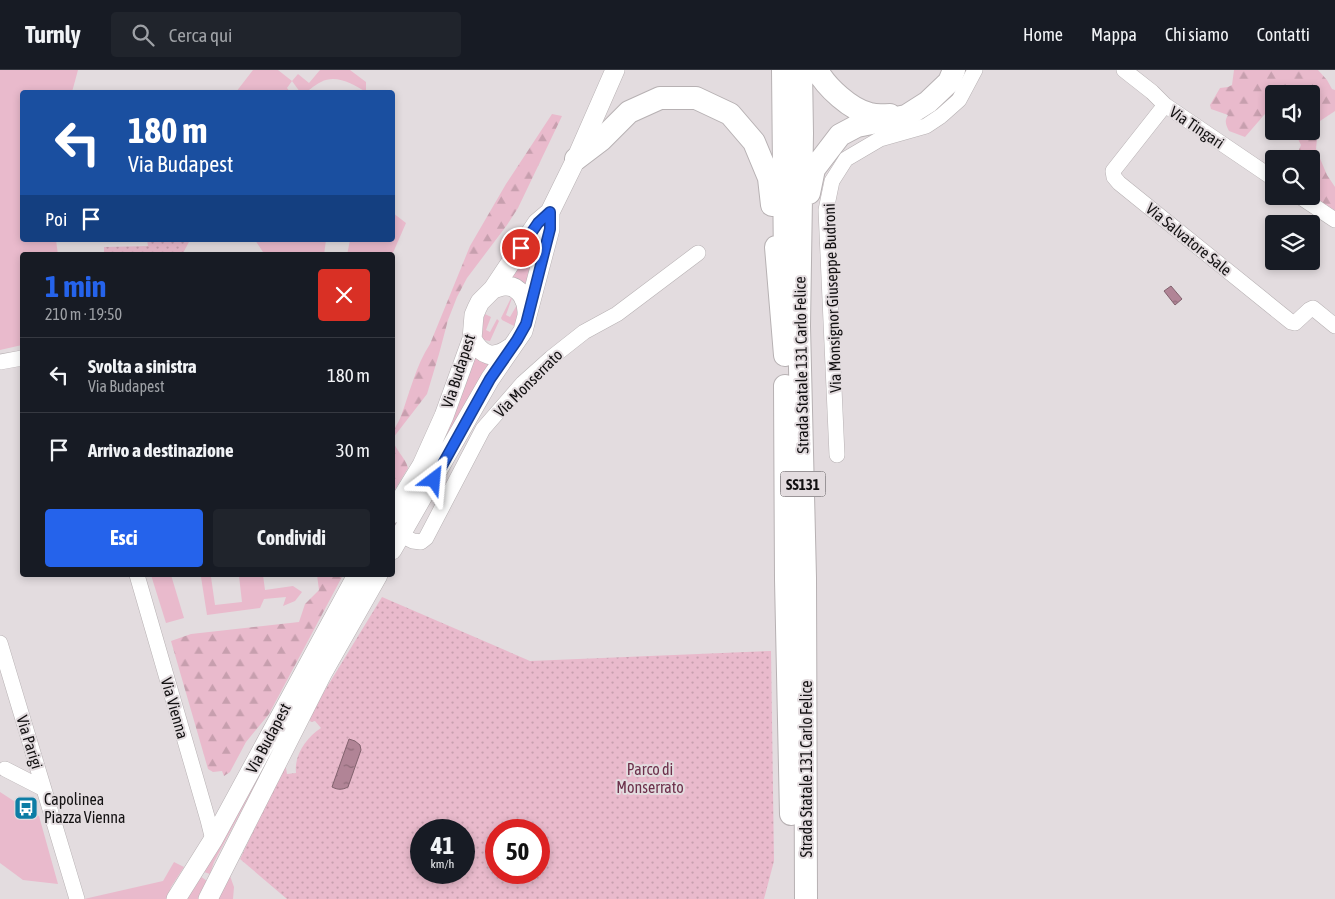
<!DOCTYPE html>
<html lang="it">
<meta charset="utf-8">
<style>
:root{--surface:#171b24;--page:#20242c;--text:#f1f3f6;--muted:#9ea1a6;--line:#363941;--accent:#2563eb}
body{margin:0;font-family:"Asap Condensed",sans-serif;background:var(--page);color:var(--text);height:100vh;display:flex;flex-direction:column;font-size:19px;white-space:nowrap}
*{box-sizing:border-box;margin:0}
p{font-size:16px;color:var(--muted)}
.icon{flex:none;width:28px;height:28px;fill:none;stroke:currentColor;stroke-width:2;stroke-linecap:round;stroke-linejoin:round}
.map{position:relative;flex:1;overflow:hidden}
.details{position:absolute;left:20px;top:182px;width:375px;height:325px;display:flex;flex-direction:column;background:var(--surface);border-radius:5px;box-shadow:0 2px 8px #0003}
.details>*{flex:none}
.hud{position:absolute;left:20px;top:20px;width:375px;height:152px;border-radius:5px;box-shadow:0 2px 8px #0003;background:#1a4fa0;color:#fff;overflow:hidden}
.buttons{position:absolute;left:1265px;top:15px;display:grid;gap:10px}
.buttons a{display:grid;place-items:center;width:55px;height:55px;border-radius:5px;background:var(--surface);box-shadow:0 2px 8px #0003;font-size:25px}
.speed{position:absolute;left:410px;top:749px;display:flex;gap:10px;font-size:25px;font-weight:700;text-align:center}
.speed>*{display:grid;place-content:center;width:65px;height:65px;border-radius:50%;background:var(--surface);box-shadow:0 2px 8px #0003;line-height:1}
.speed small{font-size:12px;font-weight:400}
.speed .limit{border:8px solid #d22;background:#fff;color:#111}
.pin{position:absolute;display:grid;place-items:center;width:42px;height:42px;color:#fff;margin:-21px;border:2px solid #fff;border-radius:50%;box-shadow:0 1px 5px #0007}
.me{position:absolute;width:55px;margin:-28px;rotate:29deg;stroke-linejoin:round;filter:drop-shadow(0 0 4px #0008)}
.turn{display:flex;align-items:center;gap:18px;height:105px;padding:0 25px;font-size:22px}
.turn .icon{width:65px;height:65px;stroke-width:2.5}
.turn b{display:block;font-size:35px;line-height:42px}
.then{display:flex;align-items:center;height:48px;padding:0 25px;background:#0003;gap:10px;font-size:19px}
.round{display:grid;place-items:center;flex:none;width:52px;height:52px;border-radius:5px;background:var(--page)}
.headline{display:flex;align-items:center;justify-content:space-between;height:85px;padding:0 25px}
h1{font-size:30px;font-weight:700;line-height:38px;color:var(--accent)}
.primary-button{display:flex;gap:10px;margin-top:auto;padding:10px 25px}
.primary-button a{flex:1;height:58px;border-radius:5px;background:var(--accent);color:#fff;font-size:20px;font-weight:700;line-height:58px;text-align:center}
.primary-button a+a{background:var(--page);color:var(--text)}
ul{padding:0;list-style:none}
li{display:flex;align-items:center;gap:15px;height:75px;padding:0 25px;border-top:1px solid var(--line)}
li div{flex:1}
li b{display:block;font-size:19px}
li em{font-style:normal}
header{display:flex;align-items:center;gap:30px;box-sizing:border-box;height:70px;padding:0 25px;background:var(--surface);border-bottom:1px solid var(--line)}
header strong{font-size:24px}
nav{display:flex;gap:28px;margin-inline-start:auto;font-size:18px}
.search{width:350px;height:45px;background:var(--page);display:flex;align-items:center;gap:12px;box-sizing:border-box;padding:0 18px;border-radius:5px;color:var(--muted);font-size:19px}
.map>svg:first-child{display:block}
</style>
<header>
<strong>Turnly</strong>
<div class="search"><svg class="icon" aria-label="search" viewBox="0 0 24 24"><circle cx="10" cy="10" r="6"/><path d="M15 15l6 6"/></svg>Cerca qui</div>
<nav><a>Home</a><a>Mappa</a><a>Chi siamo</a><a>Contatti</a></nav>
</header>
<div class="map">
<svg width="1335" height="829" viewBox="0 0 1335 829">
<defs>
<pattern id="forest-firs" width="22" height="20" patternUnits="userSpaceOnUse" patternTransform="scale(1.25)"><rect width="22" height="20" fill="#e9bacc"/><path d="M5 1l3.5 6h-7zM16 11l3.5 6h-7z" fill="#c79fae"/></pattern>
<pattern id="park-dots" width="8" height="8" patternUnits="userSpaceOnUse" patternTransform="scale(1.25)"><rect width="8" height="8" fill="#e9bacc"/><path d="M2 2h.1M6 6h.1" fill="none" stroke="#c79fae" stroke-width="1.8" stroke-linecap="round"/></pattern>
<pattern id="water-ripples" width="26" height="14" patternUnits="userSpaceOnUse" patternTransform="scale(1.25)"><rect width="26" height="14" fill="#b18496"/><path d="M2 4q2-2 4 0t4 0M15 11q2-2 4 0t4 0" fill="none" stroke="#8f6b79"/></pattern>
</defs>
<rect width="100%" height="100%" fill="#e3dcdf"/>
<path fill="#e9bacc" d="M0 0H78L72 22H22V170H56L58 185H22V275L0 280Z
M253 0H278L292 11 298 4 309 13 320 0H350L366 12V22C353 14 336 4 321 12 312 16 309 23 300 22L292 11 287 18 290 22H236Z
M393 143 406 153 392 185H347L350 170H392Z
M543 156 527 221 505 211Z
M255 170H326L324 185H265Z
M511 228H512L506 245 510 247 518 233 517 249 514 256 502 250 501 248Z
M485 244 491 247 486 260 490 262 497 249 499 251 490 271 484 270C478 263 482 252 485 244Z
M474 281 495 289 393 467V458L417 416Z
M151 505H171L184 548 166 553Z
M246 505H263L265 520 293 516 302 522 295 531 283 536 286 527 264 529 260 538 207 545 201 507H211L215 535 242 532 239 506Z
M365 505H370L341 554 214 792 210 804 204 802Z
M0 722 17 733 15 735 25 741 39 746 58 814 23 810 0 793Z
M174 792 184 797 171 817 167 829H84L163 811Z
M200 806 207 811 199 829H185Z
M230 806 234 817 233 829H217Z"/>
<path fill="url(#forest-firs)" d="M1234 0H1318L1327 10 1332 19 1335 20V41L1320 51 1318 58 1316 79 1327 105 1335 117V146L1311 126V89H1295L1301 75 1294 61H1311V24H1274V37H1271L1245 67 1229 61C1226 55 1224 51 1228 45L1211 39 1210 35 1220 18 1228 17 1232 15Z
M552 44 562 46 518 138 507 155 467 208 457 227 448 250 439 284 427 324 393 368C394 380 405 386 408 398L393 423C392 406 390 379 392 364 394 358 399 352 401 346 410 322 416 295 430 274L470 176 506 114Z
M317 505H343L269 644 246 672 230 702 224 706 222 701 213 702 208 699 171 571 191 564 299 552 305 534 319 520Z"/>
<path fill="url(#park-dots)" fill-rule="evenodd" d="M147 170H190L182 185H104V177L148 176Z
M382 527 530 591 771 581 774 791 764 829H287L240 789 284 697 286 698 287 704 296 703C294 685 306 668 321 658L315 651 311 652 308 648ZM421 760H464V802H421ZM496 760H539V802H496Z"/>
<path fill="url(#water-ripples)" stroke="#82626e" d="M1171 216 1182 229 1175 235 1164 221Z
M349 669 355 671 360 675 361 680 348 717C342 720 338 720 332 717Z"/>
<g fill="none" stroke-linecap="round" stroke-linejoin="round">
<g stroke="#b7b1b3" stroke-width="16">
<path id="minor" d="M1124 0 1152 22 1165 35 1274 109
M1165 35 1113 101 1114 107 1119 113 1291 252 1295 253 1309 240 1313 238 1335 256
M1299 126 1335 150
M0 292 22 288
M837 385 826 140 832 111 846 89 880 69 926 56 941 46 959 30 975 0
M401 465 413 471 421 472 426 468 483 359 523 313 551 288 584 262 617 244 698 183
M137 505 208 750 213 770
M0 573 77 829
M5 699 44 719"/>
</g>
<g stroke="#b7b1b3" stroke-width="20">
<path id="major" d="M493 219C497 218 501 216 505 216 521 215 528 233 527 245
M472 269C482 286 493 290 510 278
M392 444 422 395 444 346 472 269 474 245 477 238 480 232 493 219 537 153 550 142
M392 480 490 309 523 261 550 159V142L576 89 615 0
M176 829 213 770 357 505
M208 829 323 602 378 505"/>
</g>
<g stroke="#b7b1b3" stroke-width="24">
<path id="highway" d="M783 0 785 194
M801 0 802 63 799 256 805 508 806 829
M817 0C826 17 851 40 870 44 876 46 884 45 890 45
M576 89 601 70 629 42 660 28H696L730 44 754 72 769 108 772 135
M809 123 814 99 840 65 857 56 906 46 928 32 949 12 954 0
M776 177 785 285
M785 316 786 510 791 744"/>
</g>
<use href="#minor" stroke="#fff" stroke-width="15"/>
<use href="#major" stroke="#fff" stroke-width="19"/>
<use href="#highway" stroke="#fff" stroke-width="22"/>
</g>
<g fill="none" stroke-linecap="round" stroke-linejoin="round">
<g stroke="#184099" stroke-width="12">
<path id="route" d="M434 410 490 309 517 270 526 254 550 159V142L538 153 521 178"/>
</g>
<use href="#route" stroke="#2563eb" stroke-width="9"/>
</g>
<defs>
<g id="bus-square" transform="scale(1.25)"><rect x="-9" y="-9" width="18" height="18" rx="4" fill="#0d7da5" stroke="#e3dcdf"/><path d="M-5-6H5V4H4V6H2V4H-2V6H-4V4H-5ZM-3.5-4V0h7V-4ZM-3.5 1.2v1.5H-2V1.2ZM2 1.2v1.5H3.5V1.2Z" fill="#fff"/></g>
</defs>
<g fill-rule="evenodd">
<use href="#bus-square" x="26" y="738"/>
</g>
<g text-anchor="middle" dominant-baseline="central" stroke-width="4" stroke-linejoin="round" paint-order="stroke">
<rect fill="#e3dcdf" stroke="#514e50" stroke-width="1" x="780.5" y="401.5" width="45" height="25" rx="4"/>
<g font-size="15" font-weight="bold" fill="#131112">
<text x="803" y="414">SS131</text>
</g>
<g font-size="16" fill="#131112" stroke="#e3dcdf">
<text transform="translate(1197 57) rotate(34)">Via Tingari</text>
<text transform="translate(1189 169) rotate(39)">Via Salvatore Sale</text>
<text transform="translate(832 228) rotate(-92)">Via Monsignor Giuseppe Budroni</text>
<text transform="translate(801 295) rotate(-91)">Strada Statale 131 Carlo Felice</text>
<text transform="translate(458 301) rotate(-72)">Via Budapest</text>
<text transform="translate(528 313) rotate(-45)">Via Monserrato</text>
<text transform="translate(175 638) rotate(74)">Via Vienna</text>
<text transform="translate(268 668) rotate(-62)">Via Budapest</text>
<text transform="translate(30 672) rotate(73)">Via Parigi</text>
<text transform="translate(806 699) rotate(-90)">Strada Statale 131 Carlo Felice</text>
</g>
<g font-size="16" fill="#6c304b" stroke="#e3dcdf">
<text x="650" y="699">Parco di<tspan x="650" dy="18">Monserrato</tspan></text>
</g>
<g font-size="16" fill="#131112" stroke="#e3dcdf" text-anchor="start">
<text x="44" y="729">Capolinea<tspan x="44" dy="18">Piazza Vienna</tspan></text>
</g>
</g>
</svg>
<div class="buttons">
<a><svg class="icon" aria-label="sound" viewBox="0 0 24 24"><path d="M4 9h4l5-4v14l-5-4H4zM17 9q2 3 0 6"/></svg></a>
<a><svg class="icon" aria-label="search" viewBox="0 0 24 24"><circle cx="10" cy="10" r="6"/><path d="M15 15l6 6"/></svg></a>
<a><svg class="icon" aria-label="layers" viewBox="0 0 24 24"><path d="M12 4l9 5-9 5-9-5zM3 14l9 5 9-5"/></svg></a>
</div>
<div class="speed"><div>41<small>km/h</small></div><div class="limit">50</div></div>
<div class="pin" style="left:521px;top:178px;background:#d93025"><svg class="icon" aria-label="arrive" viewBox="0 0 24 24"><path d="M6 21V4h12l-3 4 3 4H6"/></svg></div>
<svg class="me" style="left:434px;top:410px" viewBox="-20 -20 40 40"><path d="M0-17L14 15 0 8-14 15z" fill="#2563eb" stroke="#fff" stroke-width="4"/></svg>
<div class="hud">
<div class="turn"><svg class="icon" aria-label="left" viewBox="0 0 24 24"><path d="M17 20v-9H6M10 6l-5 5 5 5"/></svg><div><b>180 m</b>Via Budapest</div></div>
<div class="then">Poi<svg class="icon" aria-label="arrive" viewBox="0 0 24 24"><path d="M6 21V4h12l-3 4 3 4H6"/></svg></div>
</div>
<section class="details">
<div class="headline"><div><h1>1 min</h1><p>210 m · 19:50</p></div><a class="round" style="background:#d93025;color:#fff"><svg class="icon" aria-label="close" viewBox="0 0 24 24"><path d="M6 6l12 12M18 6L6 18"/></svg></a></div>
<ul>
<li><svg class="icon" aria-label="left" viewBox="0 0 24 24"><path d="M17 20v-9H6M10 6l-5 5 5 5"/></svg><div><b>Svolta a sinistra</b><p>Via Budapest</p></div><em>180 m</em></li>
<li><svg class="icon" aria-label="arrive" viewBox="0 0 24 24"><path d="M6 21V4h12l-3 4 3 4H6"/></svg><div><b>Arrivo a destinazione</b></div><em>30 m</em></li>
</ul>
<div class="primary-button"><a>Esci</a><a>Condividi</a></div>
</section>
</div>
